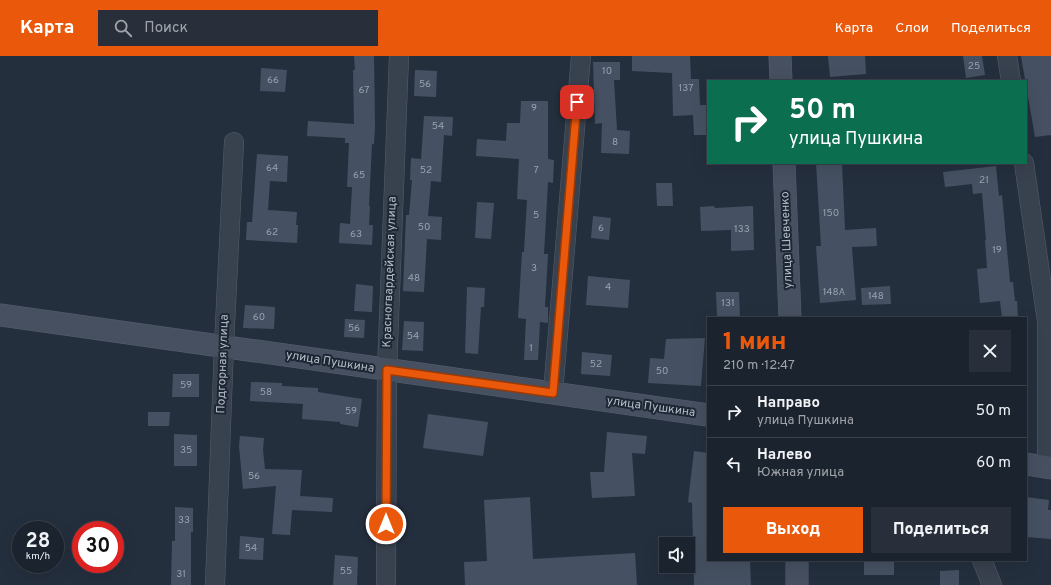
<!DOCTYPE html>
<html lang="ru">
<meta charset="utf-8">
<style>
:root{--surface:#1b232e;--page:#282f3a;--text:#f1f3f6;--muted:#a0a4aa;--line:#39404a;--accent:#ea580c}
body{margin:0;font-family:Overpass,sans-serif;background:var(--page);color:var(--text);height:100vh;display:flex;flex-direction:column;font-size:15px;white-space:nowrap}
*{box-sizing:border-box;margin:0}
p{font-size:13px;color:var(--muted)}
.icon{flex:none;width:22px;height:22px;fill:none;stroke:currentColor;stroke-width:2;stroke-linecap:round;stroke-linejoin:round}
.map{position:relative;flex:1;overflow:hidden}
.panel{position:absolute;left:707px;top:261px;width:320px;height:244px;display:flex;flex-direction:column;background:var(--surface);border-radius:0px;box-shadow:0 4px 16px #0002,0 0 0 1px var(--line)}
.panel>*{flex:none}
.top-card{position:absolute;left:707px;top:24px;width:320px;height:84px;border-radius:0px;box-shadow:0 4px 16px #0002,0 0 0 1px var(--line);background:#0b6e4f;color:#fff;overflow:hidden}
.controls{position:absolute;left:659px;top:481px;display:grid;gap:8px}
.controls a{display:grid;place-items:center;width:36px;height:36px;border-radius:0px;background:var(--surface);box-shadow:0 4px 16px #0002,0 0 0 1px var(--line);font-size:20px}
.speed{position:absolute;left:12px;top:465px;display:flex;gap:8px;font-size:20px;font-weight:700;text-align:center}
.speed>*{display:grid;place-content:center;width:52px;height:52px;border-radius:50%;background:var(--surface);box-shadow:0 4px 16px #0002,0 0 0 1px var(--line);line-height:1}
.speed small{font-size:10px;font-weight:400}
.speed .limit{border:6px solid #d22;background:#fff;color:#111}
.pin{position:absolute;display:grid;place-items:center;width:34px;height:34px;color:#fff;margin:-17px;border-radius:8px;box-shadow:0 2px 6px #0006}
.me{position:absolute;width:44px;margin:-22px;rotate:0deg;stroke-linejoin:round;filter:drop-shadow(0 0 3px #0008)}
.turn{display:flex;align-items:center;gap:14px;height:84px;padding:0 16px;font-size:18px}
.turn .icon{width:52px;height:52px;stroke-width:2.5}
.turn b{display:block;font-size:28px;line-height:34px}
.round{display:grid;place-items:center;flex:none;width:42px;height:42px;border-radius:0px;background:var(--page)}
.head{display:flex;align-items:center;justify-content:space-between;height:68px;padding:0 16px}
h1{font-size:24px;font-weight:800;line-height:30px;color:var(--accent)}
.primary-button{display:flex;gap:8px;margin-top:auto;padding:8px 16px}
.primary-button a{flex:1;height:46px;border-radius:0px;background:var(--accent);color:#fff;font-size:16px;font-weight:800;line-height:46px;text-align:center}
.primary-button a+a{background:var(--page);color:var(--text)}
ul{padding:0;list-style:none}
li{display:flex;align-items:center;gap:12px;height:52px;padding:0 16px;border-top:1px solid var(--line)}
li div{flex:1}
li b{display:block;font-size:15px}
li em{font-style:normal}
header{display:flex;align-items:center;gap:24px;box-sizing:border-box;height:56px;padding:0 20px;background:var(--accent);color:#fff}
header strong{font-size:19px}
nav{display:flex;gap:22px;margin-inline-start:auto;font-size:14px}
.search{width:280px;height:36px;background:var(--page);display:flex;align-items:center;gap:10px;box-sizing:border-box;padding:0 14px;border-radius:0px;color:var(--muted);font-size:15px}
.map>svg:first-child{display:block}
</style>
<header>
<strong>Карта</strong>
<div class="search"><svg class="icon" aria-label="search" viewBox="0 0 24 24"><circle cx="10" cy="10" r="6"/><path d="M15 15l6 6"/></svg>Поиск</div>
<nav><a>Карта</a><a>Слои</a><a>Поделиться</a></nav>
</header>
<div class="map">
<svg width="1051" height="529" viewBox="0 0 1051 529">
<rect width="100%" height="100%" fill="#242f3e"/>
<path fill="#455162" d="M354 0H374L375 70 374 88H372L369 150H370L369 169H373L372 189 339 187 340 167 350 168 352 131H347L349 87H345V82L307 80 308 65 354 68 353 14H355Z
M632 0H690L691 23H699L700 49H708V79H694L693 59 673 60 672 17 632 15Z
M828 0H865L866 18 830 21Z
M963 0H982L985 19 966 22Z
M1021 0H1051V79L1035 81Z
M593 6H620V24H614L617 74 630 75 629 98 601 97 602 67 595 68Z
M261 12 287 14 285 36 260 35Z
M415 14 437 15 436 41 414 40Z
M521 45H548V103L554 104 553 127 548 126 544 198H548L545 251H548V267L540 266 538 304H524L526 263 518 262 522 196H524L527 144 517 143 519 103 476 100 477 83 506 85 507 67H520Z
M424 60 453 61 452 80 444 79 441 126 431 125 428 160 442 161 441 184 427 183 424 236 403 235 406 159H409L412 124H410L411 102 421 103Z
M257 98 288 100 287 126 270 125 268 154 297 156 296 169H298L297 187 246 184 247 166H252Z
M816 107H842L845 174 876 172 877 190 852 191 856 244 820 247 816 190H821Z
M996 110 999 140 1002 139 1010 226H1013L1015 245H1017L1018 262H1002L1000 245 980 247 977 213 987 212 985 184H986L982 137 973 138 972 128 945 131 943 116Z
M656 127H672L673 150H657Z
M477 146 494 147 491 183 475 182Z
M714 150 715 152 753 150 754 194 731 195V174L701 175 700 151Z
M593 160 611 162 609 184 591 182Z
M588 220 630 224 628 252 586 249Z
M356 228 373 230 372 256 354 255Z
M890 230 891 248 862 249 861 232Z
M467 231 485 232 484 251H481L478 298 465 297Z
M716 236H739L740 262H717Z
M245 249 275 251 274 273 243 272Z
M345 263 365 264 364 282 344 281Z
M404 265 424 266 423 295 402 294Z
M705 282 701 330 648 327 650 302 664 303 666 283Z
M582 296 612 299 610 320 581 318Z
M173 318H199V341H172Z
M251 326 282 327V330L318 332V336L362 343 358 371 340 368V366L302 363 303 348 250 345Z
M148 356H170L169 370H148Z
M428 358 488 366 483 400 423 392Z
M607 376 647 380 645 398 632 397 635 440 592 442 590 416H604Z
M174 378 197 379V410H174Z
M240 380 264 382 263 394 265 413 302 414 300 440 333 442 332 456 292 454 290 479 272 478 276 430 243 433 239 390Z
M694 395 708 397V504H750L751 529H694L692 447 688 446Z
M530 441 533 503 635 497 637 529H465L464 506 487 505 484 444Z
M1026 441 1049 444 1048 454H1051V483L1026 481Z
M175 451 193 452V476H191V529H171L172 485H175Z
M240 480 264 482 263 504 239 503Z
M335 499 358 501 357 529H333Z
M864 504H894V519H864Z
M959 514V529H940V515Z"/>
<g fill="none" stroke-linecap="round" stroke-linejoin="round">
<g stroke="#565f6c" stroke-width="20">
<path id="street" d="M1007 0 1011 25
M1024 107 1047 265V411
M553 337 581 0
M982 504 992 529
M215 529 224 289 234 86
M386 529 387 314 399 0"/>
</g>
<g stroke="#565f6c" stroke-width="23">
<path id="secondary" d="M780 0 781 25
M784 107 790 262
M0 259C236 291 472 326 708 359
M1026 408 1051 412
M797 504V529"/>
</g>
<use href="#street" stroke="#38414e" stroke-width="19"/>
<use href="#secondary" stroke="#465061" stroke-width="22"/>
</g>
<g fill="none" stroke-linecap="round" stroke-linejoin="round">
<g stroke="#983908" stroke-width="10">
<path id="route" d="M386 468 387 314 553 337 577 46"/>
</g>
<use href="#route" stroke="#ea580c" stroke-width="7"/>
</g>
<g text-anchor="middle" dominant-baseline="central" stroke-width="4" stroke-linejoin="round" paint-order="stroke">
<g font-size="10" fill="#98a1af">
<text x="974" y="10">25</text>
<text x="607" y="15">10</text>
<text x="273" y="24">66</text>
<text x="425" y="28">56</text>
<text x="686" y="32">137</text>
<text x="364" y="34">67</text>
<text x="534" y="52">9</text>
<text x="438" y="70">54</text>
<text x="615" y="86">8</text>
<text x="272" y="112">64</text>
<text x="426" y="114">52</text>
<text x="536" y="114">7</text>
<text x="359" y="119">65</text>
<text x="984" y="124">21</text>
<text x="831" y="157">150</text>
<text x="536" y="159">5</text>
<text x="424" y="171">50</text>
<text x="601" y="172">6</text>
<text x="742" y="173">133</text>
<text x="272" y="176">62</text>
<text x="356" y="178">63</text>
<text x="997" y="194">19</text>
<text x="534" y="212">3</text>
<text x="414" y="222">48</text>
<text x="608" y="231">4</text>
<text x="834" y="236">148А</text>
<text x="876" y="240">148</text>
<text x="728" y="247">131</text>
<text x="259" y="261">60</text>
<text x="354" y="272">56</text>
<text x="413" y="280">54</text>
<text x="531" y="292">1</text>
<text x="596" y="308">52</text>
<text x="662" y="315">50</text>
<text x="186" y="329">59</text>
<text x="266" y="336">58</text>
<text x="351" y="355">59</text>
<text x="186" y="394">35</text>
<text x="254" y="420">56</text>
<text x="184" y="464">33</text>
<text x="251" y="492">54</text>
<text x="346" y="515">55</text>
<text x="181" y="518">31</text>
</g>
<g font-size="12" fill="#b4bcc9" stroke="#1d2633">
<text transform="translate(787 184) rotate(-92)">улица Шевченко</text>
<text transform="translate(390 216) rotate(-88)">Красногвардейская улица</text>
<text transform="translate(330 306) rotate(9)">улица Пушкина</text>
<text transform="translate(223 308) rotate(-88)">Подгорная улица</text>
<text transform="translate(651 351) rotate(8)">улица Пушкина</text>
</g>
</g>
</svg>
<div class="controls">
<a><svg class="icon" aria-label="sound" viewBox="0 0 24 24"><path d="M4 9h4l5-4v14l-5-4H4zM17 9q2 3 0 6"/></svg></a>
</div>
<div class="speed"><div>28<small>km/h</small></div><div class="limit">30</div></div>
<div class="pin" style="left:577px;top:46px;background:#d93025"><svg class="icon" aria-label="arrive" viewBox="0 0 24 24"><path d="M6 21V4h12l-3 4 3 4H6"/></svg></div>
<svg class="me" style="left:386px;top:468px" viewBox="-20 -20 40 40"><circle r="17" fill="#ea580c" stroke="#fff" stroke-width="3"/><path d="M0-11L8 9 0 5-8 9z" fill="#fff"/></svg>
<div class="top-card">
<div class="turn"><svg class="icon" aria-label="right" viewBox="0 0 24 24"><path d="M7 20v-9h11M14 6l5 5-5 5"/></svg><div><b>50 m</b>улица Пушкина</div></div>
</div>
<section class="panel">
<div class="head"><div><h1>1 мин</h1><p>210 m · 12:47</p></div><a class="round"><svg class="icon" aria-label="close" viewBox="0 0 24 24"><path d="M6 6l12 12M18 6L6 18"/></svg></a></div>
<ul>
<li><svg class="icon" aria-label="right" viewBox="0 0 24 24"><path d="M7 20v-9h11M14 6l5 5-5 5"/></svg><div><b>Направо</b><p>улица Пушкина</p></div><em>50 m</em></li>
<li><svg class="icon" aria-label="left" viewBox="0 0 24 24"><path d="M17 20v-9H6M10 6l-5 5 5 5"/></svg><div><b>Налево</b><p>Южная улица</p></div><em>60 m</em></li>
</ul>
<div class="primary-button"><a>Выход</a><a>Поделиться</a></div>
</section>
</div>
